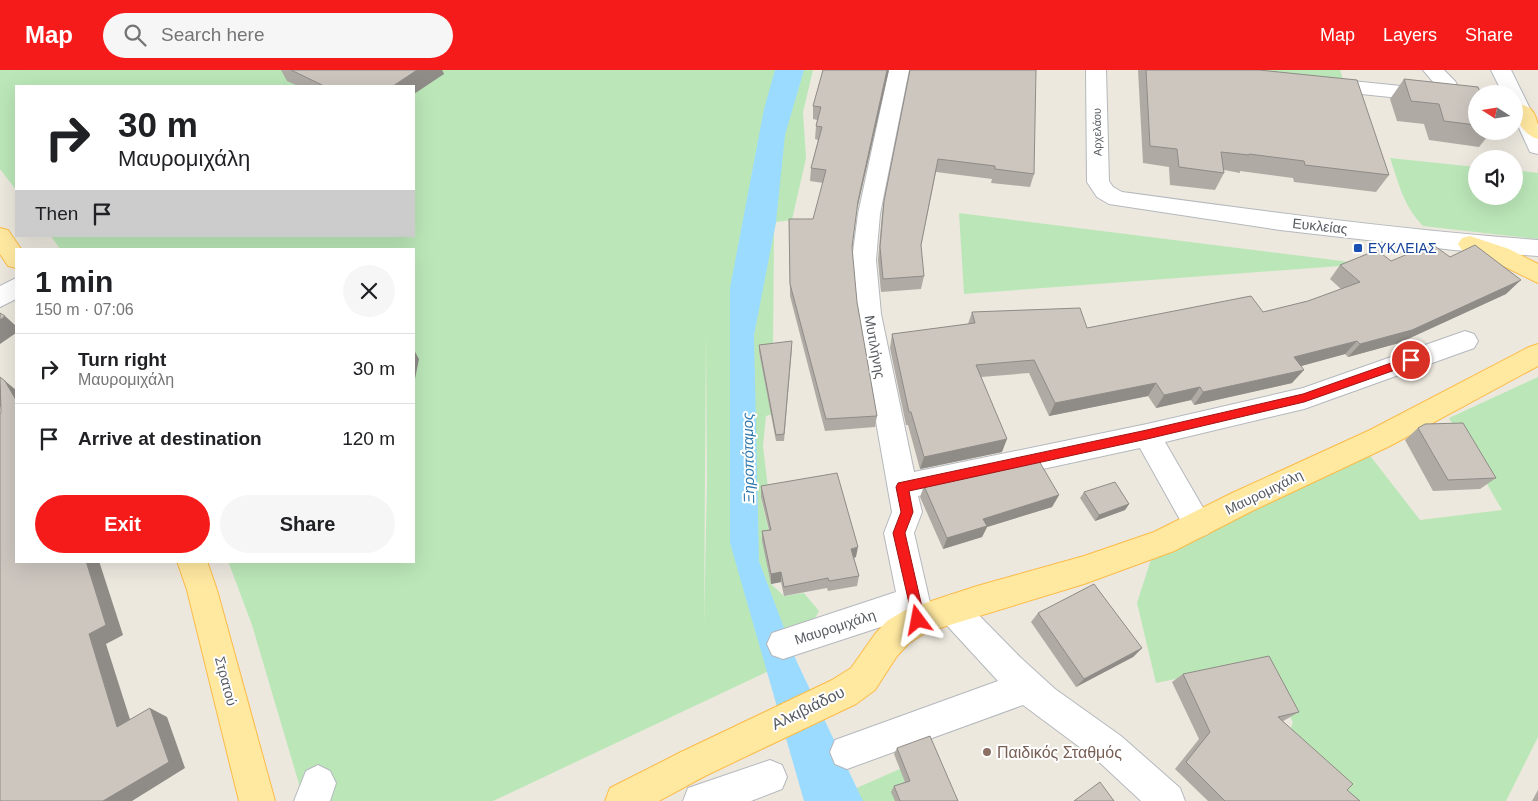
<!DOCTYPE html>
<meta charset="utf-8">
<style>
:root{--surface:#fff;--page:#f6f6f6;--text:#202124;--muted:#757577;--line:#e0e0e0;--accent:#f61b1b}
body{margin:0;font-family:Arial,sans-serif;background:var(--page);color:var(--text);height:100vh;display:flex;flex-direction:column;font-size:19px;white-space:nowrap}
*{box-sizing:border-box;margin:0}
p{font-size:16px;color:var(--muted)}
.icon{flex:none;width:28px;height:28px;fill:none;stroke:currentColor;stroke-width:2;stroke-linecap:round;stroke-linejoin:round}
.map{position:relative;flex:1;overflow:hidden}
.panel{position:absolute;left:15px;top:178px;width:400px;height:315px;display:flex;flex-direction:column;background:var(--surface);border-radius:0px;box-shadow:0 5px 20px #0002}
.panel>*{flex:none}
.banner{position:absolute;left:15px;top:15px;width:400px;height:152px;border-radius:0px;box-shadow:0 5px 20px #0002;background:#fff;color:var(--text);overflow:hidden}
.needle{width:32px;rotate:282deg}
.fabs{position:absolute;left:1468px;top:15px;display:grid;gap:10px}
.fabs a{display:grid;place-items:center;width:55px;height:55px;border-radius:50%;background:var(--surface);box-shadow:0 5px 20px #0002;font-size:25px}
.pin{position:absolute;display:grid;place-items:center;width:42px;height:42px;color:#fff;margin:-21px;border:2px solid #fff;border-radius:50%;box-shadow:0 1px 5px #0007}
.me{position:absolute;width:55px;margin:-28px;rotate:347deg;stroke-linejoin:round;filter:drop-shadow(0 0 4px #0008)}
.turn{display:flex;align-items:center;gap:18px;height:105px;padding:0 20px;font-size:22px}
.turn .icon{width:65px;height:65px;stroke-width:2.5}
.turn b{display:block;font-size:35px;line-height:42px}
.then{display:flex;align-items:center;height:48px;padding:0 20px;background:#0003;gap:10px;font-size:19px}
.round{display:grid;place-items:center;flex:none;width:52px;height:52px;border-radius:26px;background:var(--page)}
.overview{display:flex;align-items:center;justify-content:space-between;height:85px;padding:0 20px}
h1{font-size:30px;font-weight:600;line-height:38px}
.primary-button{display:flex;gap:10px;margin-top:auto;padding:10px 20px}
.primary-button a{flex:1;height:58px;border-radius:30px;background:var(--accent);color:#fff;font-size:20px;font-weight:600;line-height:58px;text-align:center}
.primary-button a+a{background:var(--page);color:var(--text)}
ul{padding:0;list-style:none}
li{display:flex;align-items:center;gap:15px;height:70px;padding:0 20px;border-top:1px solid var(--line)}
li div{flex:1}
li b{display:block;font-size:19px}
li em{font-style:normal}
header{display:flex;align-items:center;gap:30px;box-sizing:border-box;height:70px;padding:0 25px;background:var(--accent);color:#fff}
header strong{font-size:24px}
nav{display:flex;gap:28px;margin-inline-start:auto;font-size:18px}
.search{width:350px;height:45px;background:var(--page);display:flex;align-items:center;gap:12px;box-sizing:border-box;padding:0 18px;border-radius:28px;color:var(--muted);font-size:19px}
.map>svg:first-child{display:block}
</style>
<header>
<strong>Map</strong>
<div class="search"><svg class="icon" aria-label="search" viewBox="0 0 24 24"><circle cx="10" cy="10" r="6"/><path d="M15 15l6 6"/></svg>Search here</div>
<nav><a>Map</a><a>Layers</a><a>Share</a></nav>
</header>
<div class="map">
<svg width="1538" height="731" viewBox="0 0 1538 731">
<rect width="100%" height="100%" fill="#ece8de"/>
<path fill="#bbe7b8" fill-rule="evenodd" d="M0 0H813L803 42 806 88 792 150 776 152 774 162 773 278 759 282 773 344 766 346 763 376 769 426 761 428 771 470V514L784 526 804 523 819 541 792 590 493 731H304L252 555 228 491H414V179H60L51 166H414V16H16V120L0 99ZM706 261 707 410 704 555V554Z
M1246 0H1340L1344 12Z
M1390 88 1476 97V126H1514V100L1538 103V169L1423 156C1403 135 1399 114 1390 88Z
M959 143 1366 194 964 224Z
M1538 307V667L1506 731H1352L1289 664 1293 652 1259 592 1156 613 1137 533 1155 477 1368 383 1420 450 1502 440 1449 348Z
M902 698 915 731H827Z"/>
<path fill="#9bdbff" d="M775 0H804L785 65 776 152 754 265 759 491 796 590 863 731H804L730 473V218L764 39Z"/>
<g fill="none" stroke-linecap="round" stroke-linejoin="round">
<g stroke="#b4b8bd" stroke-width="2">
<path id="minor" d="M889 0H909L880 144 876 190 881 244 914 402 1147 354 1303 318 1465 261 1474 264 1478 271 1474 278 1304 339 1165 372 1213 455 1208 464 1198 468 1188 464 1140 378 918 426 922 442 914 463 934 550 929 561 918 565 907 561 902 550 783 589 772 585 767 574 772 563 896 522 884 463 892 442 857 244 852 190 858 144Z
M1086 0H1106L1109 111 1113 117 1122 122C1261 141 1399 160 1538 170V186L1454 180 1280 160 1109 134 1097 127 1087 112Z
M1423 0H1444L1455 11 1461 22 1476 24V36L1323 20 1316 18 1313 14 1316 10 1323 8 1440 20Z
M1491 0H1511L1538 55V84L1530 82 1514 47V24H1503Z
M16 208V229L0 237V216Z
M952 524 963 529 1021 588 1055 619 1121 666 1180 718 1185 731H1141L1097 690 1023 635 847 699 835 694 830 682 835 670 998 611 941 549 936 539 941 529Z
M770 690 782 695 787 707 782 719 751 731H683L688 718Z
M318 695 330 701 336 713 330 731H294L306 701Z"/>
</g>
<g stroke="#fcbb48" stroke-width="2">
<path id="major" d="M1520 34C1538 38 1538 53 1538 69 1524 65 1514 49 1514 35Z
M0 158 8 160 21 179H16V198L8 196 0 184Z
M1470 166 1509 179 1538 194V213L1493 191 1462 180 1458 174 1462 168Z
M1538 274V296L1390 376 1252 441 1174 481 1084 514 927 562 909 573 897 586 875 620 856 634 705 706 659 731H605L610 718 681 682 832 610 851 598 875 564 887 551 907 539 977 516 1084 486 1154 462 1232 423 1370 360 1529 277Z
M177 491H207L217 520 275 731H239L187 520Z"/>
</g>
<use href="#minor" fill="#fff" fill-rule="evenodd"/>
<use href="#major" fill="#ffe8a0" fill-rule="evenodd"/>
</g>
<path fill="#afaaa4" d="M281 0H442L444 4 414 16H298L287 11Z
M823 0 856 144 852 178 857 232 877 346 875 357 825 361 790 226 789 149H813L823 113 810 111 811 98 818 70 815 69 816 56 817 50 813 49V36Z
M910 0 1034 104 1030 117 991 113 992 109 936 102 921 176 924 206 921 219 881 222 878 190 882 144 884 131Z
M1138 0H1259L1389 105 1376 122 1294 112 1293 108 1240 101V103L1224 100V103L1215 120 1170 115 1169 97 1143 93Z
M1404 9 1476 24V61H1492L1479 77 1429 70 1424 54 1397 51 1390 29Z
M1450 187 1506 224 1399 273 1348 287 1345 284 1301 296 1292 313 1194 335 1191 330 1156 338 1148 326 1049 346 1029 303 981 307 1002 382 920 399 908 355H906L890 278 892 264 968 254 972 242 1087 258 1263 242 1308 231 1341 219 1330 209 1340 195Z
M759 275 792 278 784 371H776L759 282Z
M1418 358 1496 408 1480 419 1433 421 1405 370Z
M761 416 856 487 854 488 859 506 857 516 828 521 827 518 784 526 781 512 771 514 762 471V461L769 460 761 427Z
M924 416 1059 425 1052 437 987 457 982 467 943 479 920 427Z
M1084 422 1129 434 1125 440 1095 451 1080 428Z
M1038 543 1142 578 1133 587 1076 617 1031 552Z
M1183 604 1299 642 1285 650 1283 651 1347 720 1360 731H1208L1175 699 1199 669 1172 612Z
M897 678 958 731H895L891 722 894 716 905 712 894 684Z
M1538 720V731H1532Z"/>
<path fill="#8f8b86" d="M417 0H442L444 4 414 24V16H393Z
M887 0H889L856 144 858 131Z
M1521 210 1506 224 1399 273 1348 287 1360 274Z
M5 246 16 256V263L0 274V250Z
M1357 271 1345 284 1283 301 1294 287Z
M414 280 419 289 414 314Z
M1304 300 1292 313 1194 335 1203 322Z
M5 311 16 320V330L15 329 0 337V315Z
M1156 313 1148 326 1049 346 1055 333Z
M1200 317 1191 330 1156 338 1164 325Z
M1007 369 1002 382 920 399 924 387Z
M1059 425 1052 437 987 457 982 467 943 479 947 468 983 449Z
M1129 434 1125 440 1095 451 1099 445Z
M858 477 856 487 849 489 851 479Z
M86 491H99L123 565 106 574 135 665 117 657 89 564Z
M781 502V512L771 514V504Z
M1142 578 1133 587 1076 617 1084 609Z
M150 638 167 647 185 698 132 731H103Z"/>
<path fill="#ccc6bf" stroke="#8f8b86" d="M291 0H417L393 16H324Z
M823 0H887L858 131 852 177 857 232 877 346 826 349 790 214 789 149H813L826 100 811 98 822 57 816 56 821 37 813 36Z
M910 0H1036L1034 104 995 99V96L938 89 921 175 924 206 883 209 880 177 884 131Z
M1146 0H1259L1357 10 1389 105 1305 95 1304 91 1249 84V85L1221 82 1224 103 1179 97 1177 79 1150 76Z
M1404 9 1478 17 1481 24H1476V55L1444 51 1439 34 1411 31Z
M1432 174 1450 187 1475 175 1521 210 1412 260 1360 274 1357 271 1294 287 1304 300 1203 322 1200 317 1164 325 1156 313 1055 333 1034 290 976 295 1007 369 924 387 911 342H909L892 264 975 253 972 242 1080 238 1087 258 1251 226 1263 242 1308 231 1360 212 1340 195 1377 180 1391 191Z
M0 243 5 246 0 250Z
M792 271 784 364 776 365 759 275Z
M0 307 5 311 16 330V491H86L106 555 89 564 117 657 150 638 169 692 103 731H0V344L1 343Z
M1463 353 1496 408 1448 410 1418 358 1425 354Z
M1039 391 1059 425 983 449 987 456 947 468 924 416Z
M837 403 858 477 851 479 859 506 829 511 828 508 784 517 781 502 771 504 762 461 771 460 761 416Z
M1115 412 1129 434 1099 445 1084 422Z
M1094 514 1142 578 1084 609 1038 543Z
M1269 586 1299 642 1278 647 1353 714 1347 720 1360 731H1225L1186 692 1210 662 1183 604Z
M930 666 958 731H900L894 716 910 711 897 678Z
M1100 712 1114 731H1074Z"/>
<path fill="#f61b1b" stroke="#a01212" d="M1411 286 1417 290 1415 293 1304 332 1147 369 909 421 913 442 905 463 925 550 923 555 918 556 914 555 893 463 901 442 896 417 898 413 1147 360 1303 324Z"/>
<rect fill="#1a4fb4" stroke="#fff" stroke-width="2" x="1353" y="173" width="10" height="10" rx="2.5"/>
<circle fill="#8d6e63" stroke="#fff" stroke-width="2" cx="987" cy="682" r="5"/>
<g text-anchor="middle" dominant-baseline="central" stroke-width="4" stroke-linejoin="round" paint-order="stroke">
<g font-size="11" fill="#575c61" stroke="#fff">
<text transform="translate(1097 62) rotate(-91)">Αρχελάου</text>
</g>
<g font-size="14" fill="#575c61" stroke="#fff">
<text transform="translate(1320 156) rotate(6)">Ευκλείας</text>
<text transform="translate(875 277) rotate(80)">Μυτιλήνης</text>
<text transform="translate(1264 422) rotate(-26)">Μαυρομιχάλη</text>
<text transform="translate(835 557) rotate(-18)">Μαυρομιχάλη</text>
<text transform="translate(226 611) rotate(75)">Στρατού</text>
</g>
<g font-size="14" fill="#164399" stroke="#fff" text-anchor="start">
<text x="1368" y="178">ΕΥΚΛΕΙΑΣ</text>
</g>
<g font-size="15" font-style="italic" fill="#3078ae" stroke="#fff">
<text transform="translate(748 388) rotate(-91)">Ξηροπόταμος</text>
</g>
<g font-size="16" fill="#575c61" stroke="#fff">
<text transform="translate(808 638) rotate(-26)">Αλκιβιάδου</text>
</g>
<g font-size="16" fill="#785e54" stroke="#fff" text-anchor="start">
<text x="997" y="682">Παιδικός Σταθμός</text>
</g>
</g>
</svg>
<div class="fabs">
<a><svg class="needle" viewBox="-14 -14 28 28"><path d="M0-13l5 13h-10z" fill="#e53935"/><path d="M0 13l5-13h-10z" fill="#757577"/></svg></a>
<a><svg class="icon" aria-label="sound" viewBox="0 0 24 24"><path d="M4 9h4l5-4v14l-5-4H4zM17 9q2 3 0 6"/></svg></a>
</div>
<div class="pin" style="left:1411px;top:290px;background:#d93025"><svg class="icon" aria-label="arrive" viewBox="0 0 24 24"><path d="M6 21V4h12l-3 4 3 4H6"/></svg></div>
<svg class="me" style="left:918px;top:550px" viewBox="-20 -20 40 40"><path d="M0-17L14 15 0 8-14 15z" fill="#f61b1b" stroke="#fff" stroke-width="4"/></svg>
<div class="banner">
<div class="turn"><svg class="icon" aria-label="right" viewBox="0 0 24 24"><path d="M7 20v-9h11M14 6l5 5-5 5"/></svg><div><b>30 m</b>Μαυρομιχάλη</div></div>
<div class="then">Then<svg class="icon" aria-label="arrive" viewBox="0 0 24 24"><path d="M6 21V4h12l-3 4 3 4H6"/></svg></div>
</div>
<section class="panel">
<div class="overview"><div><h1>1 min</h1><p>150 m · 07:06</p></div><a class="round"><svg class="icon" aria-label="close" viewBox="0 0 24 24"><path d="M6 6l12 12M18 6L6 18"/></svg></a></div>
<ul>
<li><svg class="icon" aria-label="right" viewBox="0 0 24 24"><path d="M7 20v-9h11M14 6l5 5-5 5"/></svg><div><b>Turn right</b><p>Μαυρομιχάλη</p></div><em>30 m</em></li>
<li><svg class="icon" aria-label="arrive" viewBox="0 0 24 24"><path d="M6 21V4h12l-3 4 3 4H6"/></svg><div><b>Arrive at destination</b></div><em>120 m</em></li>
</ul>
<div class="primary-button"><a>Exit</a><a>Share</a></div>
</section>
</div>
